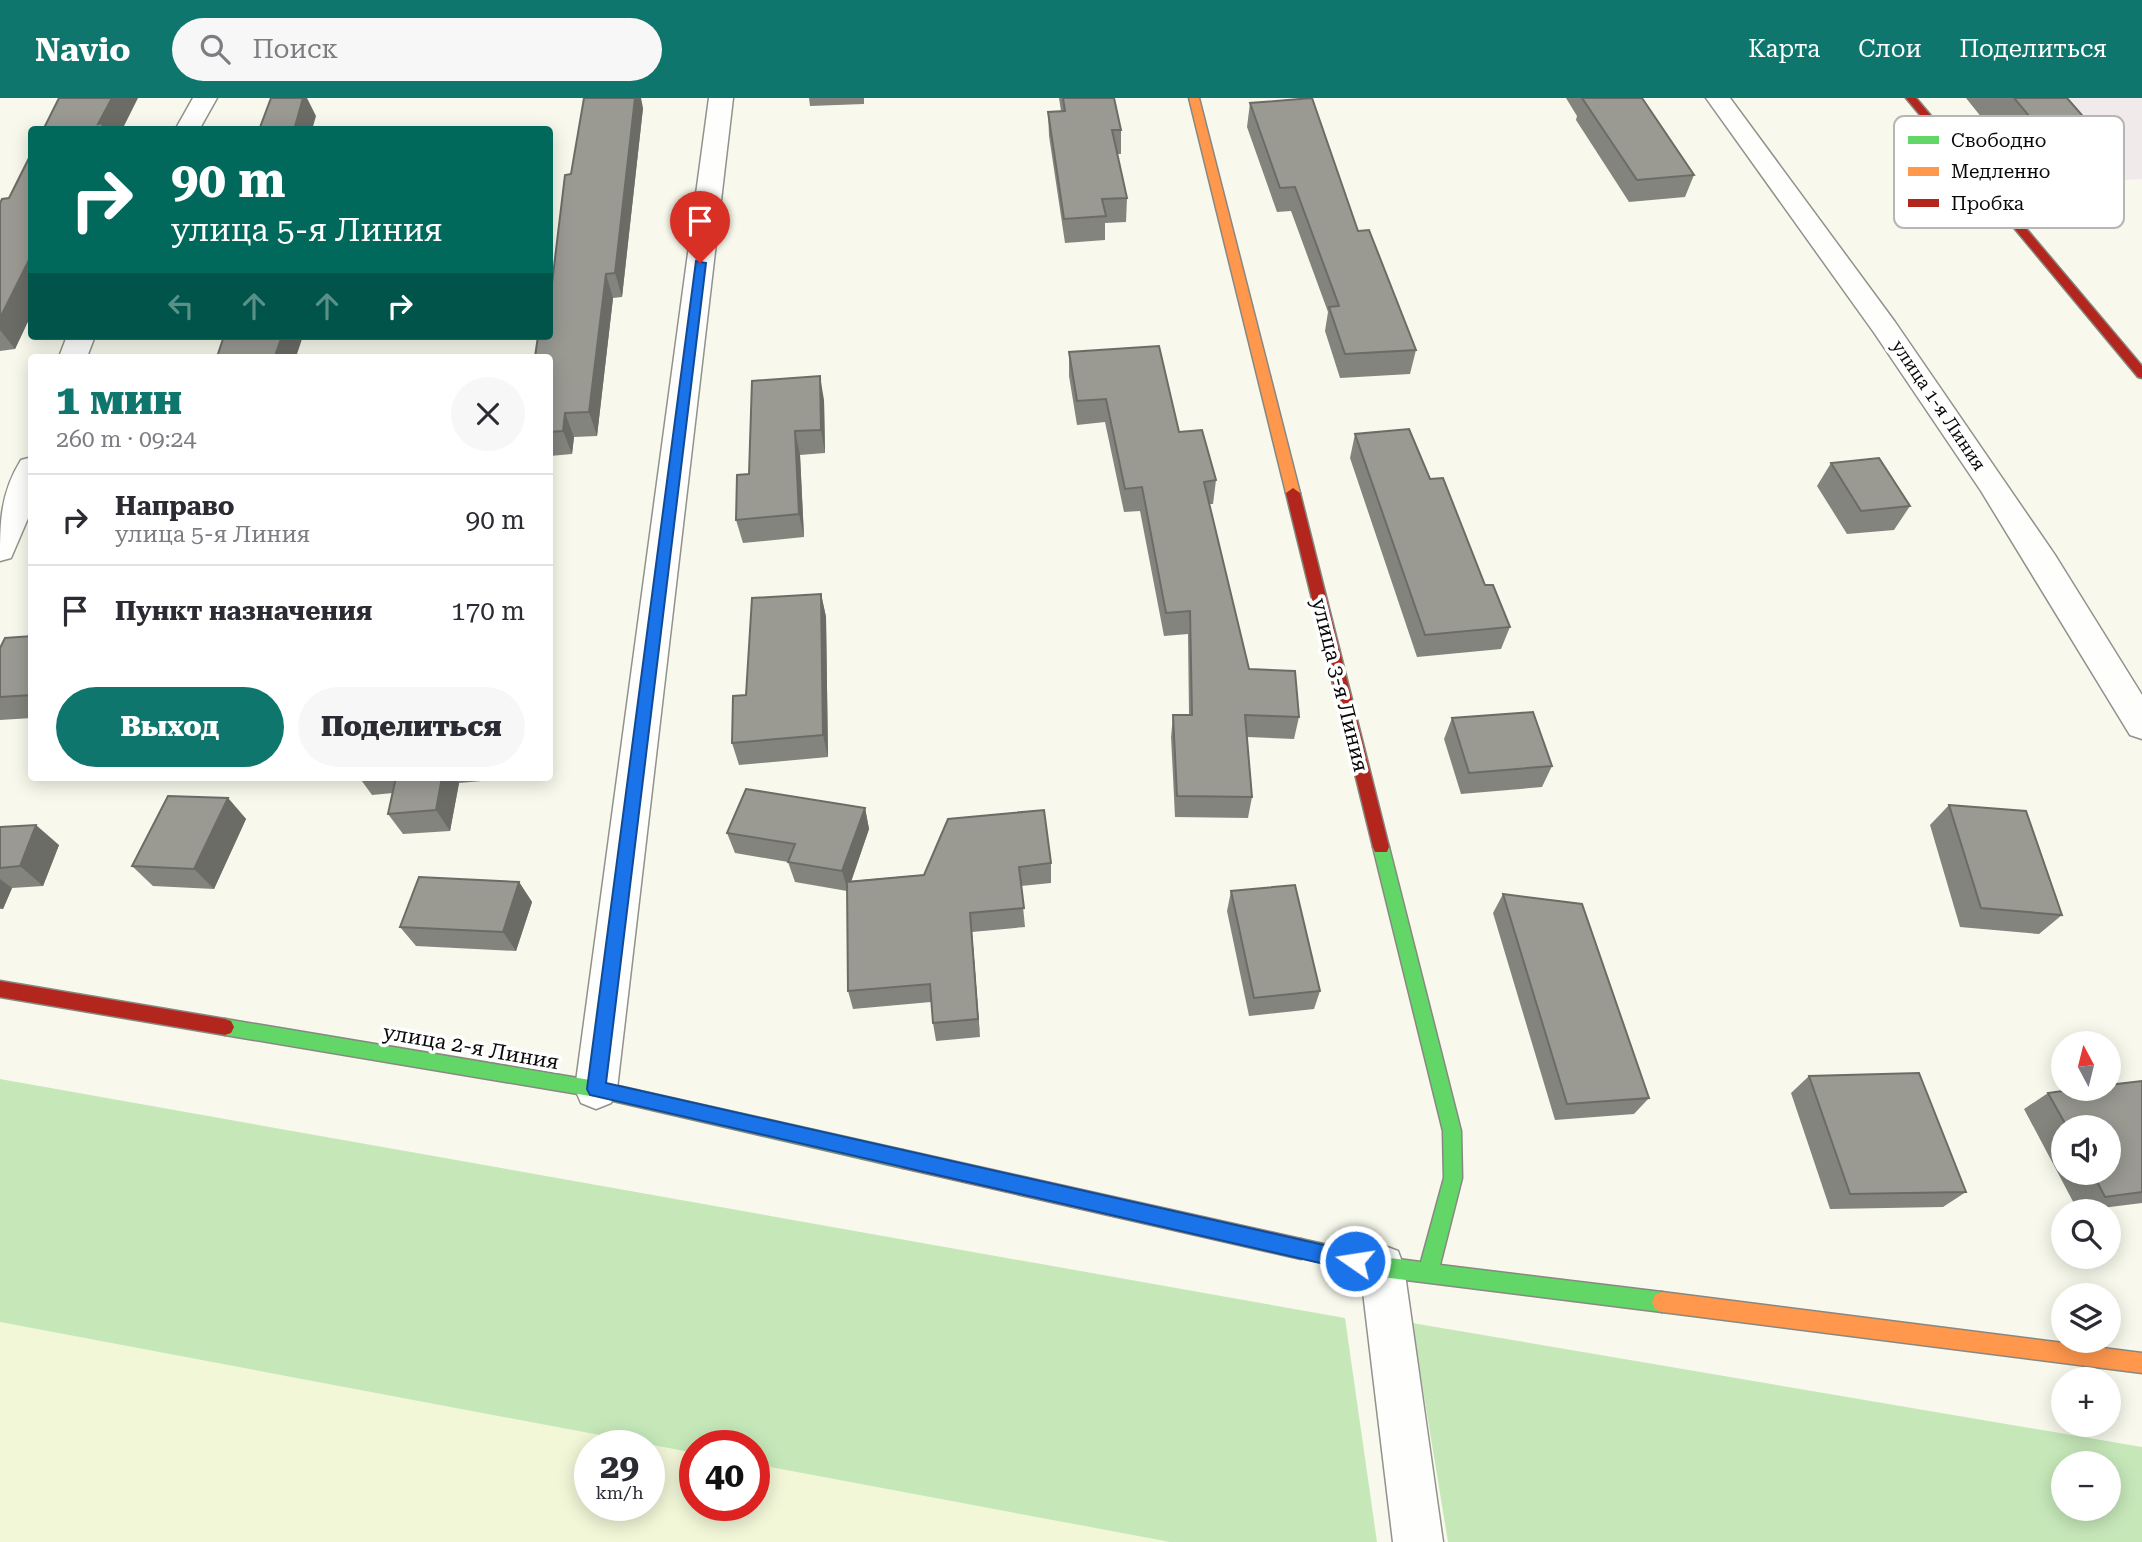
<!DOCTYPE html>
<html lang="ru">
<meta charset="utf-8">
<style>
:root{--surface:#fff;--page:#f7f7f7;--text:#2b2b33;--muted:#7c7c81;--line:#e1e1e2;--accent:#0f766e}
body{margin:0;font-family:"Roboto Serif",serif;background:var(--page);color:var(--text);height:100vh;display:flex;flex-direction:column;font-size:26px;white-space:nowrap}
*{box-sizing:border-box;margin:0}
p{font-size:23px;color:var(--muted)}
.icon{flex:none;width:38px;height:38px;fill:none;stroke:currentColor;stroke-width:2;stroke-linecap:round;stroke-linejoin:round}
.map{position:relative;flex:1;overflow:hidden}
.drawer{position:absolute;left:28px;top:256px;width:525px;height:427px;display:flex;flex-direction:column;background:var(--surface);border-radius:7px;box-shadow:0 4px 18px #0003}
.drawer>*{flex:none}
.guide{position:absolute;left:28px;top:28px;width:525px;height:214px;border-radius:7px;box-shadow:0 4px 18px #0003;background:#00695c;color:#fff;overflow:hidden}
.needle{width:46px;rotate:353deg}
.buttons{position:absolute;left:2051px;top:933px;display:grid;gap:14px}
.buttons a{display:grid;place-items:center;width:70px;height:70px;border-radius:50%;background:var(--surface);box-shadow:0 4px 18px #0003;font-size:35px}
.speed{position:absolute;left:574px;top:1332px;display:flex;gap:14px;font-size:35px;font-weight:700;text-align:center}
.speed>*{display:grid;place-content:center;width:91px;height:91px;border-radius:50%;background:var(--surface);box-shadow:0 4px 18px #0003;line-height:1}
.speed small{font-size:18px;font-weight:400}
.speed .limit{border:10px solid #d22;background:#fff;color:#111}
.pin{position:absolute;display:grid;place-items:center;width:60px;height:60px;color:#fff;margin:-72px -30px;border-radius:50% 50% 50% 0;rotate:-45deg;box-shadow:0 0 7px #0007}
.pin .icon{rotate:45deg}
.me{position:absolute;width:77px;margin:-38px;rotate:283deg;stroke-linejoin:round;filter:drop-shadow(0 0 5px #0008)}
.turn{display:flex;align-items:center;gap:24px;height:147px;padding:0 28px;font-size:32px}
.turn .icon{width:91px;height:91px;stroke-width:2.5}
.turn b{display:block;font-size:49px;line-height:60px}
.lanes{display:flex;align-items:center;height:66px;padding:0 28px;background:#0003;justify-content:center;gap:35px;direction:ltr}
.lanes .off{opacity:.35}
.round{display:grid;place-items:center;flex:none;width:74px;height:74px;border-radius:37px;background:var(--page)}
.headline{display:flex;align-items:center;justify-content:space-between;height:119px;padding:0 28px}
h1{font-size:42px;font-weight:800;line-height:52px;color:var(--accent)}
.primary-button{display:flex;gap:14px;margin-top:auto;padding:14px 28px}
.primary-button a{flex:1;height:80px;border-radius:42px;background:var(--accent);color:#fff;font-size:28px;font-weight:800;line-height:80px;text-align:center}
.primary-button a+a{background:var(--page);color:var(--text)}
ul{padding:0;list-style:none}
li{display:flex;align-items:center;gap:21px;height:91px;padding:0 28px;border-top:2px solid var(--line)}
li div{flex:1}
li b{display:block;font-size:26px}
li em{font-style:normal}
header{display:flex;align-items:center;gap:42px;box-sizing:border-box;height:98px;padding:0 35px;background:var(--accent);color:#fff}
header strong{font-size:33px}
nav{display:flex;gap:38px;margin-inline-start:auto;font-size:24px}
.search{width:490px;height:63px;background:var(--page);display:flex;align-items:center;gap:18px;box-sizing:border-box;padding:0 24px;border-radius:38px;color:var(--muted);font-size:26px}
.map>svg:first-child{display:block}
</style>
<header>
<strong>Navio</strong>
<div class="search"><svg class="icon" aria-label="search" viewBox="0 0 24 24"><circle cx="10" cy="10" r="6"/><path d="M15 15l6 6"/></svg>Поиск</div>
<nav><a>Карта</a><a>Слои</a><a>Поделиться</a></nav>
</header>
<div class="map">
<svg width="2142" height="1444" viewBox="0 0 2142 1444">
<rect width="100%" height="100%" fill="#f8f9ec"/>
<path fill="#f0eaea" d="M1966 0H2142V81L2035 86Z"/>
<path fill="#f2f7d8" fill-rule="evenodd" d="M0 1224 695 1355V1407H754V1366L1170 1444H0ZM590 1348H649V1407H590Z"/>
<path fill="#c6e8b9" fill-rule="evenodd" d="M0 981 1345 1220 1377 1444H1170L754 1366V1348H695V1355L0 1224Z
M1412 1225 2142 1349V1444H1448ZM2063 1365H2109V1410H2063Z"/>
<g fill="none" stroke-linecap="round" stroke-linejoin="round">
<g stroke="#91928c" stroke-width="3">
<path id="street" d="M193 0H217L199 32H175Z
M709 0H733L617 991 611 1005 596 1011 581 1005 575 991Z
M1706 0H1730L1895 224 2055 457 2142 597V641L2130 637 1981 393 1875 236Z
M67 238H95L87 259H59Z
M32 359V411L11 460 0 463C0 425 0 396 21 362Z
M1382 1147 1398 1153 1404 1169 1443 1444H1393L1360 1169 1366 1153Z"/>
</g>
<g stroke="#888882" stroke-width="3">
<path id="fast" d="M1381 742 1387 744 1389 749 1461 1033 1462 1080 1440 1167 1662 1194 1669 1197 1672 1204 1669 1211 1662 1214 1382 1179 1294 1158 1291 1151 1294 1144 1301 1141 1382 1159 1421 1164 1444 1080 1443 1033 1373 749 1375 744Z
M225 921 596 983 903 1052 909 1055 912 1061 909 1067 903 1070 596 999 225 937 219 935 216 929 219 923Z"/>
</g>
<g stroke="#888882" stroke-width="3">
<path id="slow" d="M1189 0H1199L1300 395 1293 400 1286 395Z
M1662 1194 2142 1255V1275L1662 1214 1655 1211 1652 1204 1655 1197Z"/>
</g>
<g stroke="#888882" stroke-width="3">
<path id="jam" d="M1906 0H1916L2142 268V280L2138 279Z
M1293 390 1300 395 1389 749 1387 754H1375L1373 749 1286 395Z
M0 883 225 921 231 923 234 929 231 935 225 937 0 899Z
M903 1052 1301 1141 1308 1144 1311 1151 1308 1158 1301 1161 903 1070 897 1067 894 1061 897 1055Z"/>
</g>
<use href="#street" fill="#fefefc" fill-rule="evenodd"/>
<use href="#fast" fill="#63d668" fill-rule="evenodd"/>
<use href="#slow" fill="#ff974d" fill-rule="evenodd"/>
<use href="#jam" fill="#b3261e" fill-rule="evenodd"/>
</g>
<path fill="#84847e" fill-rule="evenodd" d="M809 0H864V6L810 8Z
M1059 0H1114L1121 32V56H1117L1127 100 1126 124 1105 125V142L1065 145 1049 38 1048 14 1061 13Z
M1566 0H1642L1694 77 1685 99 1629 104 1576 22 1577 18Z
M1966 0H2067L2110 49 2088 83 2035 86Z
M1250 5 1358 133 1416 252 1410 276 1340 280 1325 233 1328 214 1291 113 1277 114 1247 29Z
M643 10 622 199 613 200 597 338 574 339 572 356 550 358V238L571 76Z
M32 54V215L15 251 0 253V105L9 100Z
M1069 254 1179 334 1216 382 1213 406H1209L1249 571 1299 619 1294 641 1247 639 1252 699 1248 720 1175 719 1171 639 1173 617H1189L1188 536 1164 538 1140 413 1124 414 1105 324 1077 327 1069 278Z
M824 302 825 355 800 357 804 439 743 445 736 422 749 376Z
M1355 336 1430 381 1485 487 1510 529 1501 551 1417 559 1350 360Z
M1831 365 1910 408 1894 432 1847 436 1817 388Z
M821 496 826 519 828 659 739 667 732 645 746 597Z
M32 538V620L0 622V550Z
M1452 620 1552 668 1542 689 1461 696 1444 641Z
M359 679H504V681L459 685 450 733 403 736 388 716 393 695 372 697Z
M228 700 246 721 214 791 153 788 132 768Z
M1949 707 2062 817 2039 836 1960 829 1930 727Z
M865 710 869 731 851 783 1051 765V785L1021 788 1025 829 972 834 980 939 936 943 933 925 931 904 853 911 848 893 847 793 795 784 788 764 735 755 727 735Z
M0 729 59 747 43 788 12 790 3 811H0Z
M519 784 532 804 516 853 416 848 400 829Z
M1231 793 1320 893 1314 911 1249 918 1227 813Z
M1503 796 1649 1000 1634 1016 1555 1022 1493 815Z
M1809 978 1966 1094 1943 1109 1830 1111 1791 995Z
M2142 983V1105L2078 1113 2024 1011 2048 995ZM2063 1029H2109V1074H2063Z"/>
<path fill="#6c6c67" d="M112 0H138L122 32H101L98 26Z
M303 0H307L316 18 312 32H294Z
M635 0H641L643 10 622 199 615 175Z
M32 156V215L15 251 0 232V220Z
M606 176 613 200 597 338 589 314Z
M282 238H303L296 259H275Z
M820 278 824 302 825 355 821 332Z
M565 315 574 339 572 356 563 333Z
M795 333 800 357 804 439 799 416Z
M821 496 826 519 828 659 823 637Z
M442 679H455L459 685 450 733 436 712Z
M228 700 246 721 214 791 194 771Z
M865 710 869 731 848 793 842 773Z
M36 727 59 747 43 788 20 768Z
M0 781 12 790 3 811 0 809Z
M519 784 532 804 516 853 503 834Z
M970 815 972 834 980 939 978 921Z"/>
<path fill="#9a9a93" stroke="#6c6c67" stroke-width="2" d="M59 0H112L98 26 103 25 101 32H43Z
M271 0H303L294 32H259Z
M584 0H635L615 175 606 176 589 314 565 315 563 333 550 334V259H535L538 238H550V202L565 77 571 76Z
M1063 0H1114L1121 32H1112L1127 100 1102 101 1106 118 1064 121 1048 14 1065 13Z
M1312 0 1358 133 1369 132 1416 252 1345 256 1329 209 1339 208 1295 89 1280 90 1250 5Z
M1582 0H1642L1694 77 1637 82Z
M2014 0H2067L2110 49 2057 51Z
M32 54V156L0 220V105L2 101 9 100Z
M224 238H282L275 258 217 259Z
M1159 248 1179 334 1202 332 1216 382 1204 384 1249 571 1295 573 1299 619 1245 617 1252 699 1177 698 1173 617H1192L1190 513 1166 515 1142 389 1125 391 1106 301 1077 303 1069 254Z
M820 278 821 332 795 333 799 416 736 422 737 377 749 376 752 283Z
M1409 331 1430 381 1443 380 1485 487H1493L1510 529 1425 537 1355 336Z
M1879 360 1910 408 1861 413 1831 365Z
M821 496 823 637 732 645 733 598 746 597 752 500Z
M32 538V597L0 599V550L5 540Z
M1533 614 1552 668 1469 675 1452 620Z
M396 679H442L436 712 388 716Z
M746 691 865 710 842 773 788 764 795 746 727 735Z
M168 698 228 700 194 771 132 768Z
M1949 707 2026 713 2062 817 1981 810Z
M1044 712 1051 765 1019 769 1024 810 970 815 978 921 933 925 930 886 848 893 847 784 924 777 948 721Z
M36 727 20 768 0 770V729Z
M419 779 519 784 503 834 400 829Z
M1295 787 1320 893 1254 900 1231 793Z
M1503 796 1582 806 1649 1000 1567 1006Z
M1919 975 1966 1094 1850 1096 1809 978Z
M2142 983V1094L2105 1099 2092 1074H2109V1029H2067L2048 995 2084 990H2109V987Z"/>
<path fill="#1a73e8" stroke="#114b97" stroke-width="2" d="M696 163 706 165 606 985 1355 1154 1362 1156 1365 1163 1362 1170 1355 1173 590 997 587 991Z"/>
<g text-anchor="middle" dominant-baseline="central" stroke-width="7" stroke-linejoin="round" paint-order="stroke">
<g font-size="18" fill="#0a0a0a" stroke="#fff">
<text transform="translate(1939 307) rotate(56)">улица 1-я Линия</text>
</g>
<g font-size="21" fill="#0a0a0a" stroke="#fff">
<text transform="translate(1340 587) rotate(76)">улица 3-я Линия</text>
<text transform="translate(471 949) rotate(10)">улица 2-я Линия</text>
</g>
</g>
<rect x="1894" y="18" width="230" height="112" rx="10" fill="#fff" stroke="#b6b6b6" stroke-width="2"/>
<rect x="1908" y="38" width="31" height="8" fill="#63d668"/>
<rect x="1908" y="69" width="31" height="9" fill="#ff974d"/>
<rect x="1908" y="101" width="31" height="8" fill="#b3261e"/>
<g font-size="19" fill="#0a0a0a">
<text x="1951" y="49">Свободно</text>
<text x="1951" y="80">Медленно</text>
<text x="1951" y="112">Пробка</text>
</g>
</svg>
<div class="buttons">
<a><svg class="needle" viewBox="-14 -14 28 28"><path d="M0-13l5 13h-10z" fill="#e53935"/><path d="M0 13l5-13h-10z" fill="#7c7c81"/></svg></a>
<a><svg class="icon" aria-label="sound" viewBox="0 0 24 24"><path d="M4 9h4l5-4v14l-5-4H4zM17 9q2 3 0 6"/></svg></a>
<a><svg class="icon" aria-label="search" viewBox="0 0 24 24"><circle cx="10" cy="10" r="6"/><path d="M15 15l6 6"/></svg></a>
<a><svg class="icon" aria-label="layers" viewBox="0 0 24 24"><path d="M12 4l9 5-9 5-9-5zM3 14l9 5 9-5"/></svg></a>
<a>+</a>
<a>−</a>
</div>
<div class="speed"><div>29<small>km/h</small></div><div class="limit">40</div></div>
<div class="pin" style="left:700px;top:165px;background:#d93025"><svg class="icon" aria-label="arrive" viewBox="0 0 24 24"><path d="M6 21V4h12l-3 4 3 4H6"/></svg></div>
<svg class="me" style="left:1355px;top:1163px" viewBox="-20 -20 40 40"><circle r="17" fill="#1a73e8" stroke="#fff" stroke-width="3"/><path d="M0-11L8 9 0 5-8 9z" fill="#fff"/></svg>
<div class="guide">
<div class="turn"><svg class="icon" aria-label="right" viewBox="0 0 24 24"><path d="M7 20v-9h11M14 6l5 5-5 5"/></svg><div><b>90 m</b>улица 5-я Линия</div></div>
<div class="lanes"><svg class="icon off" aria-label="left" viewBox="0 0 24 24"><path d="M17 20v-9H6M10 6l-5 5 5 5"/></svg><svg class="icon off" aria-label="ahead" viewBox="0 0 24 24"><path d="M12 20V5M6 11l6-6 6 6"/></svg><svg class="icon off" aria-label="ahead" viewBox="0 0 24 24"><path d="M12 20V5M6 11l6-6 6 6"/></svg><svg class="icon" aria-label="right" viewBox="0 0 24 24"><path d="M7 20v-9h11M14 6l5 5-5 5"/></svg></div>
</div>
<section class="drawer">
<div class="headline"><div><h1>1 мин</h1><p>260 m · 09:24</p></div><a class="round"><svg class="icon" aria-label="close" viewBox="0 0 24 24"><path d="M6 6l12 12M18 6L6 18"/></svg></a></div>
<ul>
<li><svg class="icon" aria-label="right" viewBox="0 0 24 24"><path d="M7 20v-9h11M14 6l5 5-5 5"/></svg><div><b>Направо</b><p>улица 5-я Линия</p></div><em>90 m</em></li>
<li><svg class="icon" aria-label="arrive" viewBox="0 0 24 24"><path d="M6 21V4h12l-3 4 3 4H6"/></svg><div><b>Пункт назначения</b></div><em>170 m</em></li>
</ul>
<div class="primary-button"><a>Выход</a><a>Поделиться</a></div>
</section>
</div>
